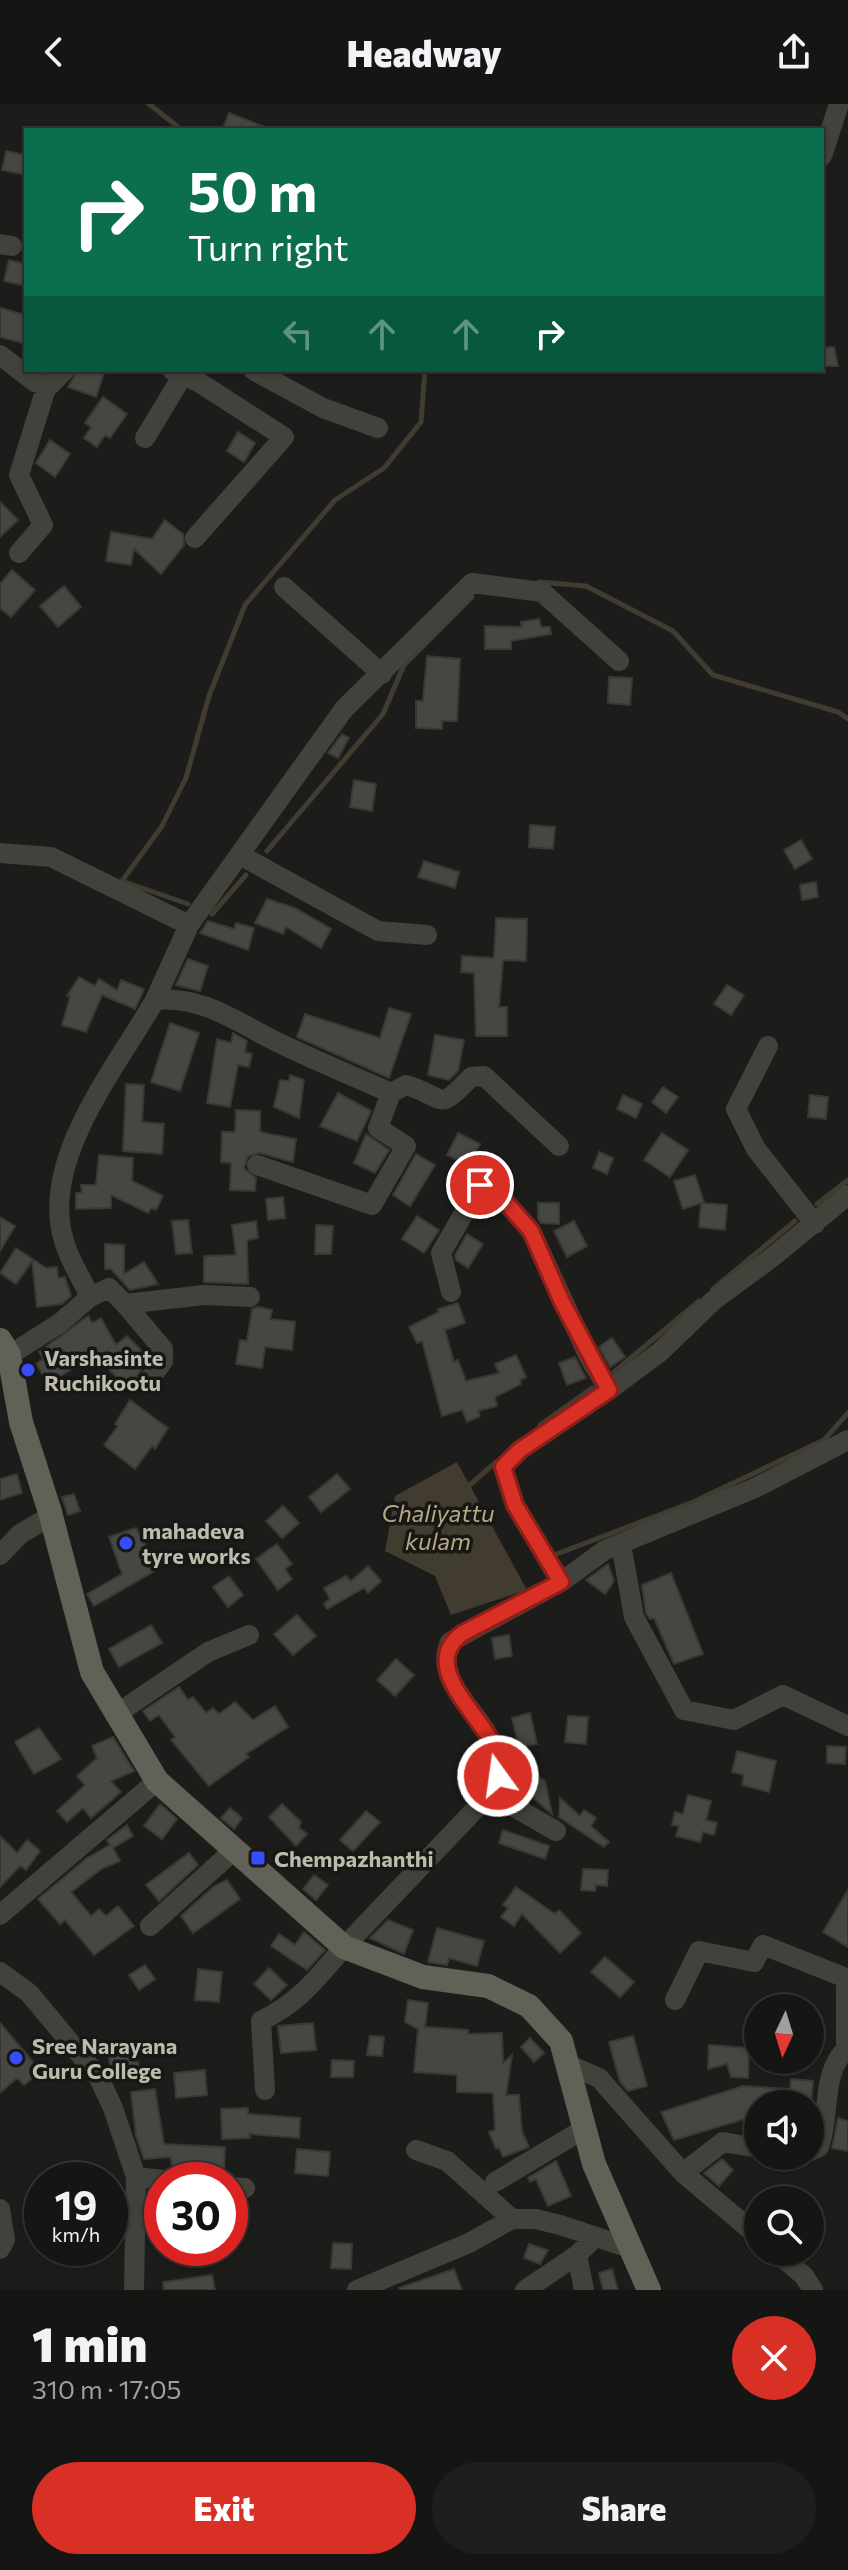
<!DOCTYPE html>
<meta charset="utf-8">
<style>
:root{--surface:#151614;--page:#1e1f1d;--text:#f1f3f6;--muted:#9d9fa0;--line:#343534;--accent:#d93025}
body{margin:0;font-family:Commissioner,sans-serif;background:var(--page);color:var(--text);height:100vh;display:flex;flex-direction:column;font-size:30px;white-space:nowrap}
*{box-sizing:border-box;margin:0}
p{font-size:26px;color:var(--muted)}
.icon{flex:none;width:44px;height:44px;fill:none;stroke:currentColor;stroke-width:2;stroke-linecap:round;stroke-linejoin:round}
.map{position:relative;height:2186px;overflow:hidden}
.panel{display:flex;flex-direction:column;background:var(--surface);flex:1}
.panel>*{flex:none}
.top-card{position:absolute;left:24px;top:24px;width:800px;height:244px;border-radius:0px;box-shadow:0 2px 6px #0004,0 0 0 2px var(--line);background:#0b6e4f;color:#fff;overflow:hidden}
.needle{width:52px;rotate:184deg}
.tools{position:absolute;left:744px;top:1890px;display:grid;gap:16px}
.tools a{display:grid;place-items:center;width:80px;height:80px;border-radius:50%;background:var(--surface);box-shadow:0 2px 6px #0004,0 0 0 2px var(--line);font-size:40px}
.speed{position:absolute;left:24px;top:2058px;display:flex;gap:16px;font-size:40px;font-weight:700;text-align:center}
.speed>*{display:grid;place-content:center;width:104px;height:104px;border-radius:50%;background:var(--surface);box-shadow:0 2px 6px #0004,0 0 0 2px var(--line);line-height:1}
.speed small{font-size:20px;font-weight:400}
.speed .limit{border:12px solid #d22;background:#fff;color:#111}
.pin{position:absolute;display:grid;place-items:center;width:68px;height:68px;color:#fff;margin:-34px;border:4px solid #fff;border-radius:50%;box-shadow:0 2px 8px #0007}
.me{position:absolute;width:88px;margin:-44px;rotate:346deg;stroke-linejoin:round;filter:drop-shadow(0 0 6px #0008)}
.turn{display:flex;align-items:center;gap:28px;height:168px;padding:0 32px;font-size:36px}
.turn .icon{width:104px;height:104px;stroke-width:2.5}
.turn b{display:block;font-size:56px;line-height:68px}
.lanes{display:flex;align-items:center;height:76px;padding:0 32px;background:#0003;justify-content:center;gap:40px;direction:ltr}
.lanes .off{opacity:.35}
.round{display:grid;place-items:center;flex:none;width:84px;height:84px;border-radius:42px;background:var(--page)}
.overview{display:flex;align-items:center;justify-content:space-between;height:136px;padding:0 32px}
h1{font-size:48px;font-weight:800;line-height:60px}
.cta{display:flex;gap:16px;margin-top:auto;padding:16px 32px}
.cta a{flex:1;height:92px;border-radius:48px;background:var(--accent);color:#fff;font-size:32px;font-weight:800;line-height:92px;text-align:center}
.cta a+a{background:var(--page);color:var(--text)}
header{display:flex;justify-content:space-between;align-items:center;height:104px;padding:0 32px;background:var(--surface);font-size:36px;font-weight:800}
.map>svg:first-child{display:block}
</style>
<header><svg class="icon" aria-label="back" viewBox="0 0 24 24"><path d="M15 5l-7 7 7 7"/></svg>Headway<svg class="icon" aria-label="share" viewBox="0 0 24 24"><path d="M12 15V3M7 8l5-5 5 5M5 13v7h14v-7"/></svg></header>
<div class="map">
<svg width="848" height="2186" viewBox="0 0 848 2186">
<rect width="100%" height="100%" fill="#1c1d1a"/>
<path fill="#423b2f" d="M457 1358 527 1486 451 1511 435 1472 385 1447 395 1392Z"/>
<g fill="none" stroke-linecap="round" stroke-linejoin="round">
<path stroke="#423b2f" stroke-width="5" d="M149 0 182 26
M539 478 586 482 673 527 713 571 838 608 848 615
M267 747 383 610 404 561 472 493
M188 800 122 777 162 722 186 674 209 592 245 501 335 396 384 364 421 318 425 266
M212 810 246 771
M817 1100 848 1076
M713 1185 795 1117
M614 1268 699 1197
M540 1321 592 1284
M464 1386 496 1358
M549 1453 693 1398 824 1336 848 1309"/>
</g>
<path fill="#474741" stroke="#383934" stroke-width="2" d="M229 9 270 25V26H222Z
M6 47 26 51V71L2 66Z
M9 156 26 160V182L4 177Z
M0 204 26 211V240L0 233Z
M834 243 838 262H822V244Z
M78 266H105L96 293 68 283Z
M103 293 127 310 110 334 105 331 97 343 84 334 91 323 85 319Z
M238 328 255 339 244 358 227 347Z
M50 336 70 350 55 373 36 359Z
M0 398 18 416 0 433Z
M165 416 183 430 184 441 161 470 134 445 131 461 106 457 111 428 152 435Z
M12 466 35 486 11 513 0 504V480Z
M64 482 81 503 58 523 40 502Z
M539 515 541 523H550L551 530 511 537V545H485V522L522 523 521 518Z
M427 552 460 555 457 617H442V625L416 624V597H423Z
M609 573 632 574 630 601 608 599Z
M342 630 349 634 338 654 328 649Z
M354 676 376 680 372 707 350 703Z
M530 721 555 723 553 745 529 743Z
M801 736 812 755 795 765 784 746Z
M424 757 459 768 455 784 418 773Z
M816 778 818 793 802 796 800 781Z
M267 795 295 804 331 825 321 844 286 823 283 830 255 819Z
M496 814 527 815 526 857 503 856 499 903H507V932H476L474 869 461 868 462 852 494 854Z
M208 817 234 825 236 819 254 824 248 846 200 829Z
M188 855 208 862 200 887 176 881Z
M79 873 95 882 99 875 117 886 121 876 144 885 135 905 102 891 86 928 62 921 70 893 67 892Z
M727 881 744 891 731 911 714 900Z
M389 904 411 910 389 974 297 933 305 910 380 934Z
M170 919 199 929 180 987 151 978Z
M233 929 247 937 245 948 252 950 249 963 238 961 230 1003 207 999 217 935 231 939Z
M435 931 464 936 458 967 449 976 428 971Z
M290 971 304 976 299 1014 274 1003 280 976 289 977Z
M126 980 144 981 142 1018 164 1020 162 1050 123 1047Z
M663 983 678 993 666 1009 652 998Z
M338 989 371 1007 357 1037 320 1022Z
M623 991 642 1000 636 1014 617 1005Z
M810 991 828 993 826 1015 808 1013Z
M236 1006 260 1007V1028L296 1035 293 1058 260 1049 248 1052 244 1064 256 1074 255 1087 230 1086 231 1059 221 1058 222 1028H235Z
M458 1029 480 1040 469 1062 447 1051Z
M662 1029 688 1046 670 1073 644 1056Z
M366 1030 389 1046 375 1069 354 1059Z
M599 1048 613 1054 607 1070 593 1064Z
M416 1050 435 1061 410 1102 393 1091Z
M99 1051 133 1054 132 1077 163 1092 156 1106 151 1104 148 1109 111 1091V1104L76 1105V1089H82L81 1081H96Z
M695 1071 704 1098 683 1105 674 1077Z
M283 1093 285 1114 268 1116 266 1095Z
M538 1099H559V1120L541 1119 538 1115Z
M701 1099 727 1101 725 1126 699 1123Z
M417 1112 439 1126 424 1149 402 1135Z
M0 1113 15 1122 0 1147Z
M188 1116 192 1149 176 1150 172 1117Z
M256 1117 258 1134 247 1136 248 1180 204 1178V1152L236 1151 232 1121Z
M574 1117 587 1142 567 1153 554 1127Z
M316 1121 333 1122 331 1150H315Z
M467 1130 483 1140 468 1164 456 1156 455 1151Z
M105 1140 124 1141V1170L144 1158 158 1180 130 1186 111 1165H105Z
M16 1144 46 1164 57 1163 58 1174 65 1173 71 1192 62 1200 37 1203 32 1157 16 1180 0 1169Z
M458 1199 465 1219 445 1226 454 1258 458 1256 466 1277 499 1269 495 1260 516 1251 526 1273 520 1276 521 1280 495 1293 497 1302 478 1307 480 1312 467 1318 462 1306 442 1312 422 1237 417 1239 409 1223 439 1208 438 1205Z
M258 1203 272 1206 270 1215 295 1218 292 1246 265 1243 262 1264 236 1260 240 1236 247 1237 252 1205Z
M88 1212 92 1219 101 1214 116 1241 127 1232 149 1254 129 1285 95 1252 48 1279 36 1260 43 1255 39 1248Z
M612 1234 625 1253 610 1263 599 1243Z
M575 1253 586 1274 567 1281 559 1259Z
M130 1296 168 1324 155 1345 152 1342 135 1365 104 1341 118 1322 115 1320Z
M17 1370 22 1389 0 1396V1375Z
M337 1370 350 1385 321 1408 309 1393Z
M74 1390 80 1407 68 1411 62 1393Z
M283 1402 299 1419 282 1434 266 1417Z
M136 1424 158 1465 94 1502 87 1490 122 1470 109 1433Z
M277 1440 292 1460 285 1465 292 1475 278 1486 256 1455Z
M608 1460 614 1477 605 1490 586 1476Z
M368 1462 381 1477 368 1489 364 1484 327 1505 324 1500 330 1495 324 1484 346 1472 351 1477Z
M671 1469 703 1550 674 1560 654 1514 650 1515 646 1509 642 1481Z
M229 1472 243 1491 228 1503 213 1483Z
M297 1511 316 1532 293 1551 274 1530Z
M151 1521 162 1539 119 1563 109 1545Z
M509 1531 512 1552 495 1555 492 1534Z
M396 1555 414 1571 395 1592 377 1576Z
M179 1583 188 1596 193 1593 206 1609 213 1604 219 1610 235 1598 253 1616 275 1602 288 1623 246 1650 249 1653 209 1682 171 1636 175 1633 159 1611 150 1617 143 1607Z
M530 1609 537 1640 519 1643 512 1614Z
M568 1612 588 1613 586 1640 565 1638Z
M39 1624 61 1655 34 1670 15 1638Z
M113 1633 134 1667 111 1677 121 1688 91 1714 83 1704 67 1718 57 1707 85 1681 77 1672 97 1654 92 1642Z
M827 1642 846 1643 845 1660 827 1659Z
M737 1647 776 1657 769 1688 742 1681 744 1671 732 1668Z
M526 1664 545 1677 552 1710 516 1679Z
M688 1691 711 1697 706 1716 717 1719 714 1731 703 1728 700 1738 676 1732 679 1722 672 1721 675 1708 683 1710Z
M560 1694 580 1712 584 1706 596 1714 591 1722 609 1738 604 1743 559 1713Z
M160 1700 177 1715 162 1735 144 1722Z
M282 1700 301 1718 299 1724 307 1730 296 1742 269 1713Z
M230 1704 242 1714 234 1725 221 1714Z
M366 1707 380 1718 353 1747 340 1736Z
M127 1721 133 1732 113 1744 120 1757 103 1764 71 1788 91 1812 99 1805 106 1812 118 1802 134 1822 94 1851 65 1816 60 1820 38 1795 87 1754 110 1741 107 1736Z
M503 1726 549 1742 545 1755 499 1739Z
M0 1732 17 1749 27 1736 40 1747 26 1766 20 1762 0 1783Z
M189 1749 198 1761 159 1797 146 1781Z
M583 1765 608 1766 607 1782 596 1781 595 1787 581 1786Z
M314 1771 328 1781 316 1796 303 1785Z
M227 1776 240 1795 193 1829 181 1812 214 1782Z
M516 1783 555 1810 559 1806 581 1829 560 1849 522 1810 514 1822 501 1813 508 1804 503 1801Z
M848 1786V1843L823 1828Z
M388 1816 413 1826 404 1850 370 1834Z
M437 1824 484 1837 477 1862 449 1854 447 1861 428 1858Z
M304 1828 325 1846 307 1866 271 1842 279 1830 295 1841Z
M605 1853 634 1878 620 1893 591 1868Z
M145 1861 155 1875 139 1886 129 1871Z
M269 1864 287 1881 271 1896 254 1880Z
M198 1865 222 1868 219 1898 195 1896Z
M408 1896 428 1899 425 1923 468 1926V1930L502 1929 503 1959 512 1951 506 1991H519L522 2027 529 2043 503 2053 499 2044 496 2045 489 2028 495 2026 493 1989 457 1988V1971L414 1968 418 1925 405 1918Z
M0 1919 41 1967 24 1981 17 1974 0 1989Z
M313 1919 316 1946 281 1949 278 1922Z
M370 1932 384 1933 382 1952 367 1951Z
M633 1932 647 1982 628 1987 620 1978 609 1938Z
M530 1934 544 1949 534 1958 521 1943Z
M136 1940 139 1969 112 1972 107 1943Z
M709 1941 749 1944 748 1974 731 1973 727 1960 708 1965Z
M332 1956 354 1957 353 1973H331Z
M205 1966 207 1991 176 1994 174 1969Z
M791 1975 813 1977 811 2000H758V2011L674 2036 661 2008 743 1982 790 1985Z
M155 1985 164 2040 225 2043 224 2069H217V2076H194V2070L173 2068 171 2053 144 2055 136 2032 131 1988Z
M248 2004V2010L300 2014 299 2034 249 2030 250 2034 222 2035 221 2005Z
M838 2014 848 2017V2047L832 2044Z
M297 2045 330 2048 328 2072 295 2069Z
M722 2055 733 2066 719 2082 704 2069Z
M556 2057 571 2092 548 2102 536 2075 530 2078 528 2074Z
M333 2139 352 2140 351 2165 331 2164Z
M529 2140 548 2146 540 2160 524 2154Z
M454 2165 462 2186H400L399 2184Z
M612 2165 618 2186H603L599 2169Z
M212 2171 215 2186H164L163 2178Z"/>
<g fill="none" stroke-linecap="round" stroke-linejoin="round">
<path stroke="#41423b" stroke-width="20" d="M822 52 839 0
M0 140 12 142
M0 251 35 278 49 282 65 266
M172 266 200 279 284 333 195 434
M253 266 323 304 378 324
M145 334 183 271
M19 449 43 421 19 371 47 281
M284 483 382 570
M0 749 51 753 189 821
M240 751 378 827 427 831
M155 896 189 821 344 605 472 479 542 488 619 557
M768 942 736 1005 756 1045 815 1120
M391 989 406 981C447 993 436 1010 471 973L484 972 559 1042
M451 1188 441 1149 480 1081 503 1095 531 1127 589 1253 609 1286 660 1248 714 1196 770 1155 848 1091
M90 1193 109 1184 125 1200 204 1191 250 1193
M125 1200 163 1245V1257L150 1275
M0 1257 60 1219 90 1193C82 1175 69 1156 64 1137 39 1056 117 963 155 896 201 891 237 918 277 938 314 956 353 972 391 989L378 1024 406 1042 372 1101 257 1061
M621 1440 634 1513 684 1606 734 1616 783 1591 848 1622
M0 1451 20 1430 51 1412
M561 1478 515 1401 503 1363 520 1346 609 1286
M115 1611 208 1548 249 1531
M488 1688 556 1727
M0 1811 157 1677
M150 1822 233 1747
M0 1868 29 1889 98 1972 113 2004 136 2073 134 2186
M675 1896 699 1847 754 1858 763 1841 846 1874V1944
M569 1961 599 1974 683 2069 758 2132
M265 1986 261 1917C303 1896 317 1873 347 1840 392 1792 438 1745 483 1697 488 1689 496 1678 498 1669 504 1619 429 1587 450 1538L561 1478 605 1446 755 1384 848 1336
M416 2046 447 2057 512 2115
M810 2047 819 2043C831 2009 820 1969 848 1943
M683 2069 723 2038 758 2044
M136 2073 163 2076
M495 2078 584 2025
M230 2083 245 2084
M0 2105 5 2136 0 2145
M776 2148 804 2172 813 2186
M577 2151 584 2186
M357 2186 469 2139 512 2115H536L560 2121 630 2144
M525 2186 577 2151 594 2134"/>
<path stroke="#616157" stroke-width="24" d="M0 1236 9 1251 21 1318 50 1408 92 1568 157 1677 344 1843 423 1873 488 1882 529 1902 561 1937 594 2060 649 2186"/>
</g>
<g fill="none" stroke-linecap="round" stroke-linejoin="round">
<g stroke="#8d1f18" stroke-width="20">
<path id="route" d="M480 1081 503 1095 531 1127 562 1198 609 1286 520 1346 503 1363 515 1401 561 1478 463 1529C417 1562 481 1610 496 1646 499 1654 498 1664 498 1672"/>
</g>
<use href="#route" stroke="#d93025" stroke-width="14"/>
</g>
<g fill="#354dfa" stroke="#171815" stroke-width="3">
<circle cx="28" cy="1266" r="8"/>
<circle cx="126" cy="1439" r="8"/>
<rect x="250" y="1746" width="16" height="16" rx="4"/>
<circle cx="16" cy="1954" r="8"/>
</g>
<g text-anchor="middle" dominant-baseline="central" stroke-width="7" stroke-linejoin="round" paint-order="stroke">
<g font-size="22" font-weight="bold" fill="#bdbbac" stroke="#171815" text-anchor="start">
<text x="44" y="1253">Varshasinte<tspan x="44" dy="25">Ruchikootu</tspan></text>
<text x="142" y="1426">mahadeva<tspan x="142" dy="25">tyre works</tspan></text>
<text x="274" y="1754">Chempazhanthi</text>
<text x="32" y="1941">Sree Narayana<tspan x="32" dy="25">Guru College</tspan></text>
</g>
<g font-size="24" font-style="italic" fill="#b8a782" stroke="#171815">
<text x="438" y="1408">Chaliyattu<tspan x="438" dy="28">kulam</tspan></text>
</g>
</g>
</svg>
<div class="tools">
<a><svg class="needle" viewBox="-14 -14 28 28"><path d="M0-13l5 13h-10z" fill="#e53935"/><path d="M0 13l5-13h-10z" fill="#9d9fa0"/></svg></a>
<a><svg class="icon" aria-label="sound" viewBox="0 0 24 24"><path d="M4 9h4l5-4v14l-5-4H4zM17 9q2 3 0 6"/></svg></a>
<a><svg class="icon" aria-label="search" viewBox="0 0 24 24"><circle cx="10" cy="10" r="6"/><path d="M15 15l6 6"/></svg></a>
</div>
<div class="speed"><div>19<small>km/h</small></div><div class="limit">30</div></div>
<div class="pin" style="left:480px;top:1081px;background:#d93025"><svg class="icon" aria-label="arrive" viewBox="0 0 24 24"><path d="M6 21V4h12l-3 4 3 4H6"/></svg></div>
<svg class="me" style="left:498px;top:1672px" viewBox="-20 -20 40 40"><circle r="17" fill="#d93025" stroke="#fff" stroke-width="3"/><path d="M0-11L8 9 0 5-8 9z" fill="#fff"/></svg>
<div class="top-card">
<div class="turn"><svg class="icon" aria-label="right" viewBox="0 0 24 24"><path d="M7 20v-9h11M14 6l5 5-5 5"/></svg><div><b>50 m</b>Turn right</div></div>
<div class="lanes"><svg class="icon off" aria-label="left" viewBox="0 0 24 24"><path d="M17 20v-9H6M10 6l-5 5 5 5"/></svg><svg class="icon off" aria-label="ahead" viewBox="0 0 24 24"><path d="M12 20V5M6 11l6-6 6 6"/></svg><svg class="icon off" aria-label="ahead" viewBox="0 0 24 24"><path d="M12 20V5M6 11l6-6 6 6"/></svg><svg class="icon" aria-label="right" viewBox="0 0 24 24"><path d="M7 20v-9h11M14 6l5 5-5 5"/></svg></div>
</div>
</div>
<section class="panel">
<div class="overview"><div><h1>1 min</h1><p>310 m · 17:05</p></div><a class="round" style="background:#d93025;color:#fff"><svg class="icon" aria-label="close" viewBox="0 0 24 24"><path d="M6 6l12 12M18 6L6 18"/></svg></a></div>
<div class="cta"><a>Exit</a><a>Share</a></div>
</section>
